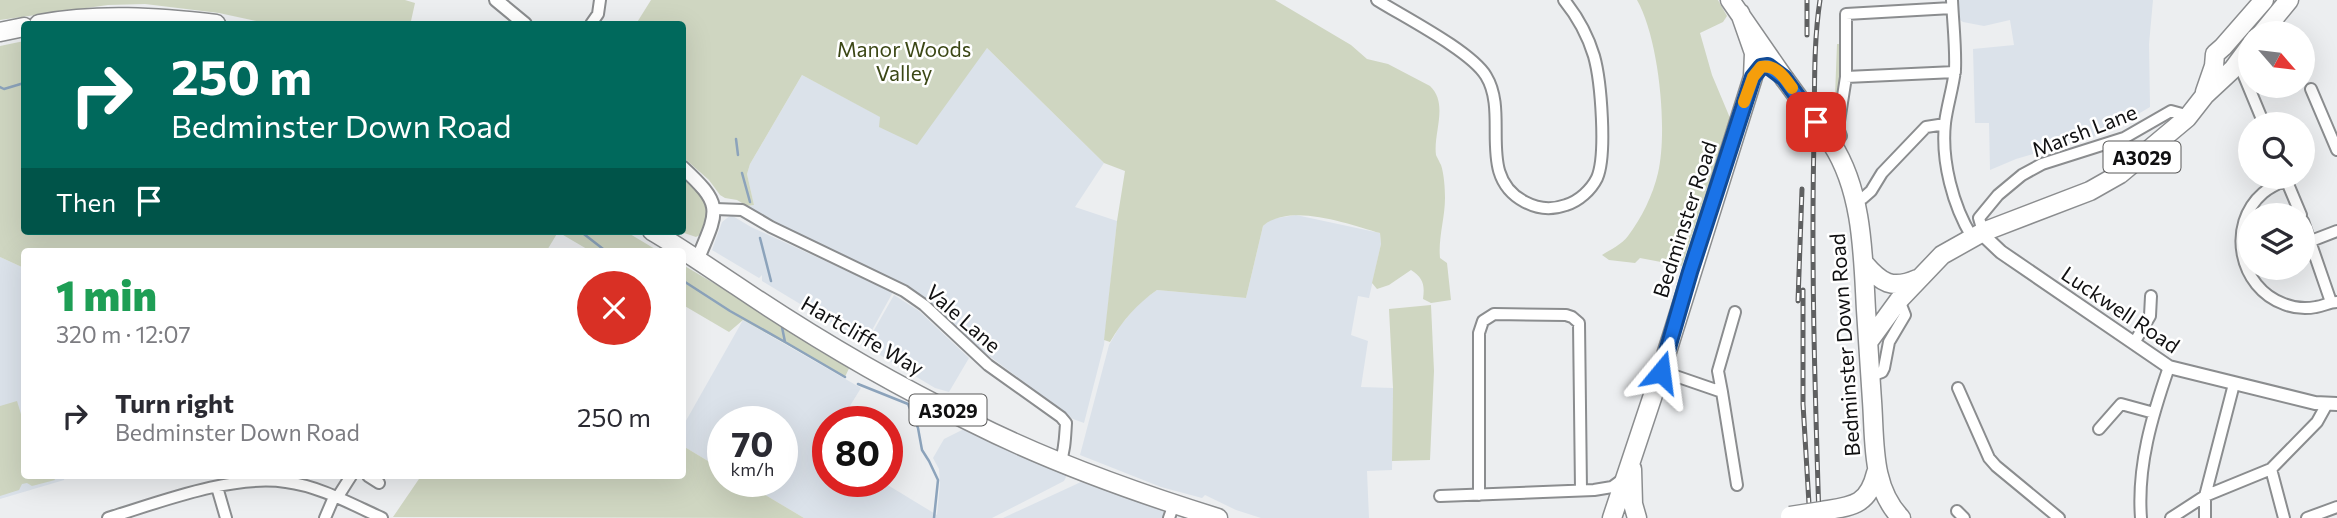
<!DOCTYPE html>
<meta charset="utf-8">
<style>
:root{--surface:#fff;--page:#f7f7f7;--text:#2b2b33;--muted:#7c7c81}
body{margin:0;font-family:Commissioner,sans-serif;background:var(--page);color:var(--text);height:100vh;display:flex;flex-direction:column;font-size:26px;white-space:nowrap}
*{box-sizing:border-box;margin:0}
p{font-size:23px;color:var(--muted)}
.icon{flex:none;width:38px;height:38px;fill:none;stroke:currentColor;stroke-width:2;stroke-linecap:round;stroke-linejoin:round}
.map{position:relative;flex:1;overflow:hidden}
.details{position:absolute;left:21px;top:248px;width:665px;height:231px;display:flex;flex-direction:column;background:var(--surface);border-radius:7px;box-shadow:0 7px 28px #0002}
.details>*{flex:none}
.guide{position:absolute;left:21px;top:21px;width:665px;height:214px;border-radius:7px;box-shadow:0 7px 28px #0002;background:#00695c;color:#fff;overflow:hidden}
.needle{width:46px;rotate:118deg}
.tools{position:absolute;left:2238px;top:21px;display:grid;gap:14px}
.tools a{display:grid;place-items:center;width:77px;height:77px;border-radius:50%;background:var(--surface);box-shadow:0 7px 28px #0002;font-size:35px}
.speed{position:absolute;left:707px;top:406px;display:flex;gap:14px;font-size:35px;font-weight:700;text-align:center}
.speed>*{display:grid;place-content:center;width:91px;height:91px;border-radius:50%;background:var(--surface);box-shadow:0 7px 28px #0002;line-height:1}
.speed small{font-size:18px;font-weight:400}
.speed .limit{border:10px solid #d22;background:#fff;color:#111}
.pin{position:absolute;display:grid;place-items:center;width:60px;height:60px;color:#fff;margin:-30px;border-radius:14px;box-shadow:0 4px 10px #0006}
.me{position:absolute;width:77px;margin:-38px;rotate:16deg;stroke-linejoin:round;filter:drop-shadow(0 0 5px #0008)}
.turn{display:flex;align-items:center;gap:24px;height:147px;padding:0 35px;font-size:32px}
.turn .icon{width:91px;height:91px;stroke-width:2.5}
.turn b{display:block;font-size:49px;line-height:60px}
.then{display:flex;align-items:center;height:66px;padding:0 35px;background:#0003;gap:14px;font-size:26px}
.round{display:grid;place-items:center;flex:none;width:74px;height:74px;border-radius:37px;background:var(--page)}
.headline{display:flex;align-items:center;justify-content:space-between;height:119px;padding:0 35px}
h1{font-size:42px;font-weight:800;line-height:52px;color:#1e9e55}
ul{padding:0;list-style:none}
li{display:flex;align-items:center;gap:21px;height:98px;padding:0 35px}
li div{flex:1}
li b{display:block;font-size:26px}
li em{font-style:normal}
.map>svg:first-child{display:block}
</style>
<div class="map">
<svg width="2337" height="518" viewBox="0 0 2337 518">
<rect width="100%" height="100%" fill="#eceef0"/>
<path fill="#dbe2ea" d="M1958 0H2153L2149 44 2150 107 2106 133 2016 159 1990 170 1989 123H1975L1973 49 2014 45 2010 20 1984 26 1963 22 1960 20Z
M987 48 1104 163 1075 207 1117 221 1104 345 1084 423 1073 419 976 346 922 298 786 230 747 206 754 205 747 174 750 164 802 75 881 117Z
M731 215 751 227 893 292 865 343 762 281V275L759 278 712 250 722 222Z
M1296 215 1380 233 1381 244 1369 298 1358 296 1351 335 1368 341 1361 387 1393 388 1392 470 1367 471 1369 518H1261L1236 510 1205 495 1202 498 1161 487 1080 455 1109 345 1120 326 1139 303 1157 290 1246 298 1263 226 1271 219Z
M0 257 24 268V476H65L64 480 0 499Z
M894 295 919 311 969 358 949 392 935 388 865 346Z
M743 320 861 388 840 422H828V442L825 447 828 449V481H881L937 515 940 484 939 469 933 458 944 439 970 426 1067 475 1064 481 992 518H804L742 481H782V422H723V470L683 446V426Z
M1081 482 1167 512 1164 518H1003Z"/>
<path fill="#cfd6c1" d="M0 0H405L415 3 411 21 418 24H270L219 13 145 4 108 5 0 20Z
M651 0H1275L1351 45 1367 59 1388 64 1430 86C1449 104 1433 133 1436 155 1437 157 1440 163 1441 165 1444 174 1445 188 1445 198 1445 218 1438 238 1440 258L1447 263 1451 300 1431 303 1423 299C1425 284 1423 278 1411 270L1389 285 1377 289 1372 283 1381 244 1380 233C1348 224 1290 202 1263 226L1246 298 1157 290C1137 304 1123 320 1110 342L1104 340 1117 221 1125 171 1104 163 987 48 917 145 879 127 880 117 802 75 750 164 747 174 754 205 747 206 737 200 725 198 720 195 709 180 683 157 682 24H636Z
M1637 0H1718L1727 16 1723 22 1700 33 1712 75 1730 118 1682 266 1640 258 1635 263 1609 260 1602 255C1610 250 1622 244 1628 236 1641 219 1653 195 1658 173 1668 130 1659 39 1637 0Z
M24 41V231H625L660 252H592L558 232 546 252H24V268L0 257V46Z
M1837 44H1841L1839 89 1835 96Z
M683 177C707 198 711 198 706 232L696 237 678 231H682Z
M683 265 851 364 845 377 743 320 729 332 683 305Z
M1431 305 1434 371 1430 460 1392 461 1393 388 1389 309Z
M17 401 24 424V476H53L55 480 32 486 27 483 22 484 19 490 0 496V406Z
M683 446 723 470V481H742L804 518 393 517 421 476H682Z"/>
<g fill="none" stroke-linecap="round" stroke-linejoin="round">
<path stroke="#8ca3bb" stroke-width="2.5" d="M0 87 4 89 24 83
M736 139 738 155
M742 173 750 202
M580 231 607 252
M760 238 771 281
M682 280 730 311 785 342
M782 327 785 342 845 377
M858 384 908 404 918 428 922 450 929 461 938 480 934 518"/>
<g stroke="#8b8d8f" stroke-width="14">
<path id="minor" d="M1377 0C1404 17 1471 51 1486 76 1510 115 1475 176 1525 202 1538 209 1552 210 1566 205 1579 201 1591 190 1597 178 1607 155 1601 81 1594 56 1588 36 1577 16 1564 0
M1952 0C1953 23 1956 47 1955 70 1953 88 1947 106 1945 123 1941 161 1953 206 1972 237
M591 24 598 14 600 0
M2236 65 2242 71 2264 124
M1846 77 1955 72
M2311 89 2337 150
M1841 136 1838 128 1846 77V14L1952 8
M2285 177 2301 215
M2287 180C2279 183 2270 187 2263 193 2226 225 2239 288 2284 304 2294 308 2306 309 2316 307 2324 306 2329 302 2337 302
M1854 202 1863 198 1871 191 1882 173 1926 127 1945 124
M715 209 742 210 771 227 904 291 924 305 988 365 1061 417 1066 423C1065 438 1065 450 1060 463
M2303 221 2331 302
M1983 232 1979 218 1998 195 2022 175 2042 164 2124 138 2171 111 2182 114 2187 118
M2311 241 2337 231
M2134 343 2150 316 2151 296
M1661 371 1722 392 1737 485
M1871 376 1882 372 1884 368 1889 342 1905 315 1899 300
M1958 388 1989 458 1996 466 2059 518
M1722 392 1718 371 1735 312
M2099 429 2121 404 2154 413
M2271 469 2284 518
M368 476 379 483
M217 487 226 518
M1479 495V333L1483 321 1494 314 1566 315 1572 317 1579 323 1581 490
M1440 496 1594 490 1612 487 1623 479
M337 498 351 476
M1957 511 1964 518
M108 518C160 502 232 474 286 482 319 486 351 504 382 518
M325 518 334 497
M1169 518 1174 504
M2141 518C2137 466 2152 416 2169 367
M2171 518 2205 496 2271 469 2317 422 2327 404
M2205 518V496L2234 384
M2307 518 2337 507"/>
</g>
<g stroke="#8b8d8f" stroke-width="16">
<path id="tertiary" d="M496 0 525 24
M682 167C723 205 719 209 698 258
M1981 233 2001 252 2169 367 2315 403 2337 404"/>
</g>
<g stroke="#8b8d8f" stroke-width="21">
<path id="trunk" d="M1730 0 1784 78
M39 24C98 13 158 17 216 24
M0 32 24 27
M2262 33 2289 0
M2205 92 2214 66 2215 54 2223 47 2264 0
M1832 144C1863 192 1863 256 1866 310 1868 341 1870 371 1872 401 1875 442 1871 487 1901 518
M652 231C681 248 708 267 737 286 811 336 891 383 971 422 1050 462 1134 492 1218 518
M1864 263C1881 283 1892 290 1917 279
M1869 341 1899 300 1942 255 1983 232 2090 191 2120 174 2187 118 2205 95 2233 69 2250 46
M1632 469 1633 504 1637 518
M1822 511C1852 506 1868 506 1876 473
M1612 518 1661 371 1753 77 1754 53 1740 13"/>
</g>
<use href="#minor" stroke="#fff" stroke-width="10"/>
<use href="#tertiary" stroke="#fff" stroke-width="12"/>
<use href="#trunk" stroke="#fff" stroke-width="18"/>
<g stroke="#5f6061" stroke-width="5">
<path id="rail" d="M1807 35V0
M1803 290V404L1809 504
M1798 301 1802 189
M1819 518C1815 391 1811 265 1814 139 1815 92 1813 46 1820 0"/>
</g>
<use href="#rail" stroke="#fff" stroke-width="2.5" stroke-dasharray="8" stroke-linecap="butt"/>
<g stroke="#8b8d8f" stroke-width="21" stroke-linecap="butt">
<path id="trunk-bridge" d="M1784 78 1832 144
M1790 516 1822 511"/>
</g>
<use href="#trunk-bridge" stroke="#fff" stroke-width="18"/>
</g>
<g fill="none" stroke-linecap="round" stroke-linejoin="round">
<g stroke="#114b97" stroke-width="18">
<path id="route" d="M1661 372 1690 272 1753 77 1761 67 1768 66 1784 78 1816 122"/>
</g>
<use href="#route" stroke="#1a73e8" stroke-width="12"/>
<path stroke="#f59e0b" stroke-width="12" d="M1744 102 1753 77 1761 67C1776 64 1785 78 1792 88"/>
</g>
<g text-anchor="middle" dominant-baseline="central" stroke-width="5" stroke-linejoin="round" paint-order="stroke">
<g fill="#fff" stroke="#585858" stroke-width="2">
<rect x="2103.5" y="141.5" width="77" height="31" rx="5"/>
<rect x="909.5" y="394.5" width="77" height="31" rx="5"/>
</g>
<g font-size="19" font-weight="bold" fill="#101011">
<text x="2142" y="157">A3029</text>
<text x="948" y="410">A3029</text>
</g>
<g font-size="21" fill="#3b4715" stroke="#fff">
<text x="904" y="48">Manor Woods<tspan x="904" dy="24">Valley</tspan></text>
</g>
<g font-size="21" fill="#101011" stroke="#fff">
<text transform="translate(2084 130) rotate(-21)">Marsh Lane</text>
<text transform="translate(1684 219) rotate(-72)">Bedminster Road</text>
<text transform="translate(2121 309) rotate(34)">Luckwell Road</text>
<text transform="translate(964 318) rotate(41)">Vale Lane</text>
<text transform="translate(863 335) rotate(30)">Hartcliffe Way</text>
<text transform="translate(1844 345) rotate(-94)">Bedminster Down Road</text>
</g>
</g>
</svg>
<div class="tools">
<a><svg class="needle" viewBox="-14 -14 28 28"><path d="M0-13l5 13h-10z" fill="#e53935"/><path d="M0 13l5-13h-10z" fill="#7c7c81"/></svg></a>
<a><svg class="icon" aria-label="search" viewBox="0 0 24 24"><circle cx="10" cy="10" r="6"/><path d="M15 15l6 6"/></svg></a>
<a><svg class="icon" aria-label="layers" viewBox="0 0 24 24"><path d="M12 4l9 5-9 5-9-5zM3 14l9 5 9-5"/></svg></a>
</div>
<div class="speed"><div>70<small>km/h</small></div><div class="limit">80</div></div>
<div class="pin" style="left:1816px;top:122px;background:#d93025"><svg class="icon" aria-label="arrive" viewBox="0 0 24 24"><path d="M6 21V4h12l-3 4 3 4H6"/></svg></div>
<svg class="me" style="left:1661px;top:372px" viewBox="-20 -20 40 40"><path d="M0-17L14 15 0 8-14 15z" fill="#1a73e8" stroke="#fff" stroke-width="4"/></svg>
<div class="guide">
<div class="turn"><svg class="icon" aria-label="right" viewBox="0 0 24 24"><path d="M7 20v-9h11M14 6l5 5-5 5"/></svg><div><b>250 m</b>Bedminster Down Road</div></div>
<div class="then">Then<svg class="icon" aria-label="arrive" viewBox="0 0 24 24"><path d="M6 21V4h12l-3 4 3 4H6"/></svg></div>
</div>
<section class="details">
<div class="headline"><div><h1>1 min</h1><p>320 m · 12:07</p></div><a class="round" style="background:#d93025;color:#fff"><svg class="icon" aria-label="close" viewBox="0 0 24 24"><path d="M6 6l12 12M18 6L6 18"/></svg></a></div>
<ul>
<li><svg class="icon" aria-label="right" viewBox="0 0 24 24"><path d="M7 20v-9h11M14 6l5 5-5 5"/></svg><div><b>Turn right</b><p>Bedminster Down Road</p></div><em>250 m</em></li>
</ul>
</section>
</div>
